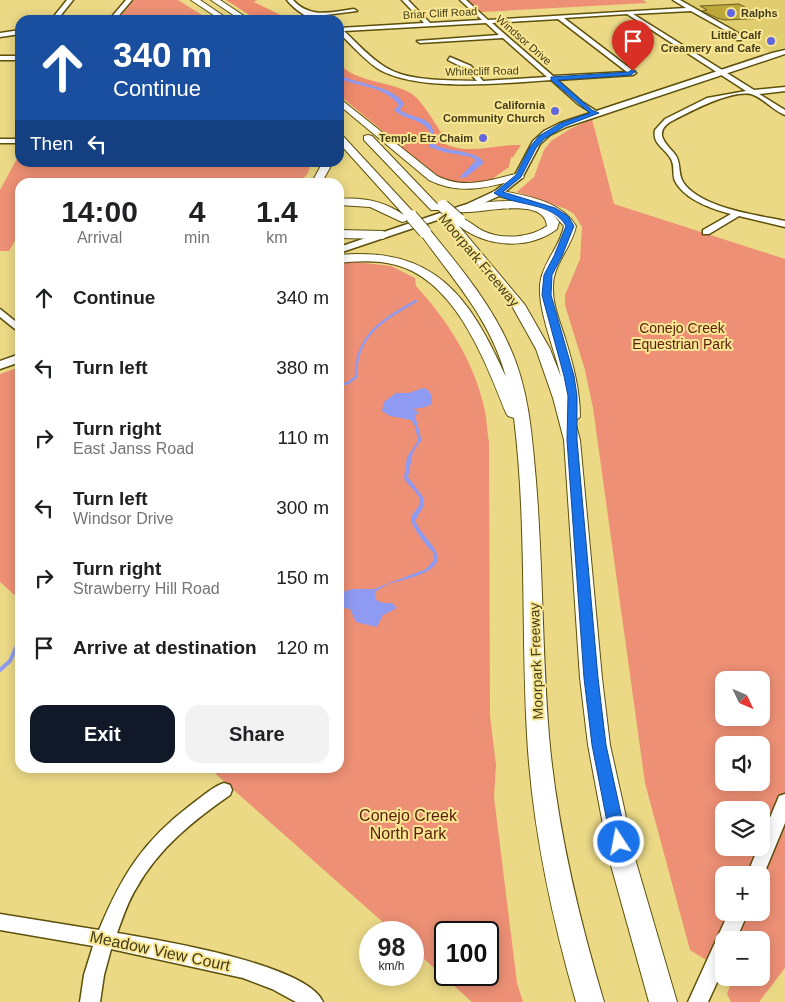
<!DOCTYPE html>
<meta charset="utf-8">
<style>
:root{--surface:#fff;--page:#f2f2f2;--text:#202124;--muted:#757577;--accent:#111827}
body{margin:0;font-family:Helvetica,sans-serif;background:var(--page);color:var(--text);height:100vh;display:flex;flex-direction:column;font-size:19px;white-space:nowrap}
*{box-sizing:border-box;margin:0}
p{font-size:16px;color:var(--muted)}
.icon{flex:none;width:28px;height:28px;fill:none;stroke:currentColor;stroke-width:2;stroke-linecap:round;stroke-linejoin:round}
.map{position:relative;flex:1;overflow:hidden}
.sheet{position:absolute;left:15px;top:178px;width:329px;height:595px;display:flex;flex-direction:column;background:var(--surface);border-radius:15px;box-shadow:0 2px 12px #0003}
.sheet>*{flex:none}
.banner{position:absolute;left:15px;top:15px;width:329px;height:152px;border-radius:15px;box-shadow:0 2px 12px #0003;background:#1a4fa0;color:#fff;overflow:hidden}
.needle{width:32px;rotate:134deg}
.fabs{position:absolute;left:715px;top:671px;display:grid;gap:10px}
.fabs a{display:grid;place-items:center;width:55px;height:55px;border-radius:10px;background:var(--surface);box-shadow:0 2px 12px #0003;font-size:25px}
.speed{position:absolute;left:359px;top:921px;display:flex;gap:10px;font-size:25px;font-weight:700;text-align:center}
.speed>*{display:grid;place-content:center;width:65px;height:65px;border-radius:50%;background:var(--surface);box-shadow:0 2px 12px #0003;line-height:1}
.speed small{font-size:12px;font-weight:400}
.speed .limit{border:2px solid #111;border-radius:8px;background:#fff;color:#111}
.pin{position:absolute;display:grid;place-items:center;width:42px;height:42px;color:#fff;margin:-51px -21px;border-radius:50% 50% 50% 0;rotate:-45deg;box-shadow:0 0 5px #0007}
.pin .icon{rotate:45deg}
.me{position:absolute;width:55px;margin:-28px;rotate:349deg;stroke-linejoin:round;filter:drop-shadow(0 0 4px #0008)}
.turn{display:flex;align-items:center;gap:18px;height:105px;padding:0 15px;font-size:22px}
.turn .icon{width:65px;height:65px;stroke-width:2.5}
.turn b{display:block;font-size:35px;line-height:42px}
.then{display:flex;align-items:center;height:48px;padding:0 15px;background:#0003;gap:10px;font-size:19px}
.eta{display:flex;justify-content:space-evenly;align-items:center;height:85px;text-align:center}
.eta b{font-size:30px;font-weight:800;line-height:35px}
.button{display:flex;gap:10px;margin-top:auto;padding:10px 15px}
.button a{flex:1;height:58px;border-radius:15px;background:var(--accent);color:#fff;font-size:20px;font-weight:800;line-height:58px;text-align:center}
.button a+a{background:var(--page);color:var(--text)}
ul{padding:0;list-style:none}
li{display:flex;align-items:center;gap:15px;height:70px;padding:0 15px}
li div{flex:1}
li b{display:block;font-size:19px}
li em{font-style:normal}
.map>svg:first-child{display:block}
</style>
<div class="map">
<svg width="785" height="1002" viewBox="0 0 785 1002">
<rect width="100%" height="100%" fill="#ebd986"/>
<path fill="#e0cd70" d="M679 0H785V47L770 52Z"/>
<path fill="#ed9075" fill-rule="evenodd" d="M134 0H178L210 20H117Z
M467 0H643L647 3 480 12Z
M592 119 614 204 785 259V968L759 1002H731L727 994 733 978H761V940H724V971L690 950 645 783 593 408 585 370 565 305V295L580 259 582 227 574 214 566 209 517 192 534 177 544 150 551 141 570 129ZM724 680H761V718H724ZM724 745H761V782H724ZM724 810H761V848H724ZM724 875H761V912H724Z
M20 153V162L311 163 308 173 300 182H20V232L9 251H0V190Z
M356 262 391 266 415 278 416 286C447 320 474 361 484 407 487 418 487 431 489 442L490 716 496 765 494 797 517 983 523 1002H472L413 949 412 932H394L209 768H339V264ZM445 932H488V975H445Z
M20 367V600L0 582V374Z"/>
<path fill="#ee8a6d" d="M226 0H257L254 2 291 20H257Z
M339 61C348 82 393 81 412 94 423 102 435 124 443 135V143C469 156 494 144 521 145L513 157H511L509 167 488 182 471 183 442 180 339 95Z"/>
<path fill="#8f9af2" d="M339 75C357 84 395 86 404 104L400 110C422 123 434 113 435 145 448 152 478 150 484 163L466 177 459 178 476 160 471 157 444 152 429 147V130C419 118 405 120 394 110L399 105C383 85 360 88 339 78Z
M424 388C431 390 432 396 432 404 426 408 419 408 413 409L419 412 415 416C417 423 421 434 421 441L413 452 408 477 423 497V507L415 521C420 532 435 546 437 554 444 573 400 580 389 584 384 586 379 589 375 592 374 604 383 603 392 603L397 608 383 615 377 627 356 622 350 609 339 607V593L353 589H374L426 569 434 560 433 552C427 547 411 526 411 519 412 512 420 508 420 501 419 492 408 486 404 478L407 457 418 441 415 426 411 420 390 416 382 411 384 402 396 393H408Z"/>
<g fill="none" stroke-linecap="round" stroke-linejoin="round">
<path stroke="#8f9af2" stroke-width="2.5" d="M339 385 348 383 356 377C355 335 383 320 416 301"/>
<path stroke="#8f9af2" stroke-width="4" d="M0 670 10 661 20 639"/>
<path stroke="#8f9af2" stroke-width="4.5" d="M215 768 217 771"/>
</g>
<path fill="#bda739" stroke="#6c5f1f" d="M739 4 767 18 725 20 717 18 702 11 707 10 700 6Z"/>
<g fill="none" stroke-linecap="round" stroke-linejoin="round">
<g stroke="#5d500b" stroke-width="3">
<path id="minor" d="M67 0H73L57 20H51Z
M126 0H132L115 20H109Z
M287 0H293C310 19 331 12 354 9L357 11 317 16 322 19C311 22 294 9 287 0Z
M402 0H408L430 23 482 20 460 0H466L488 20 686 8 673 0H680L738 33 741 40H737L734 35 691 11 633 14 754 90 785 87V91L759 94 785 110V115C774 111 762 97 751 94 730 90 689 112 670 122 654 133 665 143 674 153 682 162 677 172 683 182 700 208 757 215 785 221V227L739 216 709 234H703V230L731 214C712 209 685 200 675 181 672 174 675 166 671 159 665 148 652 144 655 130L665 119 707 98 746 91 627 14 564 18 636 73 633 75 557 80 582 102 598 112V114L596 115 578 104 551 80C504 83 424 92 382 71 368 64 351 44 339 33V28L424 23ZM558 19 627 72 553 76 492 23ZM486 23 499 35 417 41 420 43 503 38 547 77 483 81 471 66 450 57 448 60 466 69 477 81C450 80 408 82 385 67 370 58 357 43 344 31Z
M20 30V34L0 37V33Z
M0 56H20V60H0Z
M0 139H20V143H0Z
M0 309 20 325V333L0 317Z
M224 783 230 785 232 790 230 795C194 820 159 848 137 887 128 901 123 917 117 933 158 940 307 964 323 1002H296L272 989 243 978 111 949 104 975 100 1002H80L84 975 93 946 0 930V914L99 930C122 875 143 841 192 804 202 797 212 787 224 783Z
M785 794V823L761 881V875H747L758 848H761V839L777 801 779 796Z
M729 912H748L736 940H724V967L708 1002H688Z"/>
</g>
<g stroke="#5d500b" stroke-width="3">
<path id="major" d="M785 50V54L566 127 550 135 540 144 522 178 501 195 473 208 339 253V247L467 204 495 191 515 175 533 141 544 131 560 123 772 53Z
M20 354V362L0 369V361Z"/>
</g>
<g stroke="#5d500b" stroke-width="2">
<path id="highway" d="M191 0H200L228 19 221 20Z
M211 0H220L250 20H241Z
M339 98 437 176C465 190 491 180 519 173L524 176 523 178C490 187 461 196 429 180L339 105Z
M339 134 342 135 415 214 417 216 415 218 408 219 406 221 402 222 370 207 339 205V199C362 197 384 201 404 215L339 143Z
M368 135 372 136 439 206 441 208 439 210H431L364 140V136Z
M323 162H333L322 182H312Z
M498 190C525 196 560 200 576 226 572 247 553 264 553 286 552 304 560 322 565 338 573 364 580 390 580 417L575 421 580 440 602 678 610 745 636 862 677 1002H649L610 862 588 745 580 678 564 440 553 398 536 349 512 306 444 223 446 221 453 220 459 217C467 219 475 227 483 231 502 240 530 238 547 226 544 191 464 220 453 210 462 202 504 201 517 201L494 195 492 193 494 191ZM553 214 564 226C560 246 545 260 541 279 535 304 555 350 561 377L550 349 525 305 458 225C485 247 528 251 557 229L559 222Z
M425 228 429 229C460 267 492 305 511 350 529 391 532 436 536 481 543 566 542 651 549 736 557 827 578 915 604 1002H576C551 915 532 826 527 735 521 629 527 523 514 418L508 416 506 413C485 361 456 281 396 265 377 260 358 261 339 263V255C435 246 470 297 506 377 490 318 453 280 419 232Z
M339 230 383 231 389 235 383 239 339 238Z"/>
</g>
<use href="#minor" fill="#fff" fill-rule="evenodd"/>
<use href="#major" fill="#fff" fill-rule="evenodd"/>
<use href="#highway" fill="#fff" fill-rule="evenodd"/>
<g stroke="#5d500b" stroke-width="14" stroke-linecap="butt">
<path id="highway-bridge" d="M443 206 459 220
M411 216 425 232"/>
</g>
<use href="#highway-bridge" stroke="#fff" stroke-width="12"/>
</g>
<path fill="#1a73e8" stroke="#114b97" d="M631 70 636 71 631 75 558 80 592 110 599 113 565 126 544 139 536 148 521 177 503 192 555 208 568 216 574 226 562 256 552 275 551 295 574 376 577 396V440L598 678 606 745 627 842 624 847 619 849 613 847 611 842 592 745 584 678 567 440 568 396 564 376 542 295 544 275 554 256 566 226C552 201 515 207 494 193L516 175 530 147 539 136 561 123 590 113 551 80V77L629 72Z"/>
<g fill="#6266df" stroke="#f8e693" stroke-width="2">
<circle cx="731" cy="13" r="5"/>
<circle cx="771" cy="41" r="5"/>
<circle cx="555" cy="111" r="5"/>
<circle cx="483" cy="138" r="5"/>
</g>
<g text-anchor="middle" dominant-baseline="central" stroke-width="4" stroke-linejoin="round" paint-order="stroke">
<g font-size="11" fill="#433c19" stroke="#f8e693">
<text transform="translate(440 13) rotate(-3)">Briar Cliff Road</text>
<text transform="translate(524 40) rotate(41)">Windsor Drive</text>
<text transform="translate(482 71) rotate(-1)">Whitecliff Road</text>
</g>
<g font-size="11" font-weight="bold" fill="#433c19" stroke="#f8e693" text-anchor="end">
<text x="741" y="13" text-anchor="start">Ralphs</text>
<text x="761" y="35">Little Calf<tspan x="761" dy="13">Creamery and Cafe</tspan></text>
<text x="545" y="105">California<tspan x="545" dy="13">Community Church</tspan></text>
<text x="473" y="138">Temple Etz Chaim</text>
</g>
<g font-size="14" fill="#433c19" stroke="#f8e693">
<text transform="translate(479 260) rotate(50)">Moorpark Freeway</text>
<text transform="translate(536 661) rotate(-92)">Moorpark Freeway</text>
</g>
<g font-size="14" fill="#5a1d09" stroke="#f8e693">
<text x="682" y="328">Conejo Creek<tspan x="682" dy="16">Equestrian Park</tspan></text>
</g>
<g font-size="16" fill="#5a1d09" stroke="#f8e693">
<text x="408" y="815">Conejo Creek<tspan x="408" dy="18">North Park</tspan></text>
</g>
<g font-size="16" fill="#433c19" stroke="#f8e693">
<text transform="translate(160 951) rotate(12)">Meadow View Court</text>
</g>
</g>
</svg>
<div class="fabs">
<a><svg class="needle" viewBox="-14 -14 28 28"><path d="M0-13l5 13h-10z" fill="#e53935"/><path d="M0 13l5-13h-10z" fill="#757577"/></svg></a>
<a><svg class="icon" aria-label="sound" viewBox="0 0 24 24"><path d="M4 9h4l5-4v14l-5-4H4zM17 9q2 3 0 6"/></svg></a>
<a><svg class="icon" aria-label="layers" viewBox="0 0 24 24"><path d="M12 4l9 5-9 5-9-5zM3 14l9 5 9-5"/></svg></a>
<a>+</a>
<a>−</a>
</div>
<div class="speed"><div>98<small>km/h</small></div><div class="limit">100</div></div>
<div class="pin" style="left:633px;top:71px;background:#d93025"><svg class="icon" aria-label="arrive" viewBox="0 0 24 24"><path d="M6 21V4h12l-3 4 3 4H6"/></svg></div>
<svg class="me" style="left:619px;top:842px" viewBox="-20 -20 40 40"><circle r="17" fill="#1a73e8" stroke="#fff" stroke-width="3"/><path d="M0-11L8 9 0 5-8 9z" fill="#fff"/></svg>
<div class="banner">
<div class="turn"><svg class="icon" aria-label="ahead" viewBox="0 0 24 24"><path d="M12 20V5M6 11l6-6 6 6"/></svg><div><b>340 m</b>Continue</div></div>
<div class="then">Then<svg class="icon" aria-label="left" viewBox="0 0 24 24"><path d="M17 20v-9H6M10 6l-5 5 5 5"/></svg></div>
</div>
<section class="sheet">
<div class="eta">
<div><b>14:00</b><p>Arrival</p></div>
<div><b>4</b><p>min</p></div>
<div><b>1.4</b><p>km</p></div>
</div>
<ul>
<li><svg class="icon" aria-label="ahead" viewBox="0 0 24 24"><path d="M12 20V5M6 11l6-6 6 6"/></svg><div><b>Continue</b></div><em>340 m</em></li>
<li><svg class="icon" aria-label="left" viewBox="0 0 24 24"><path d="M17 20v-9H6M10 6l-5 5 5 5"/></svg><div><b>Turn left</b></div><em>380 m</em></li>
<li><svg class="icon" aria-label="right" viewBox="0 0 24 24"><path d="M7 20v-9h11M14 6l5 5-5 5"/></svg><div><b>Turn right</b><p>East Janss Road</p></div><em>110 m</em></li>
<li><svg class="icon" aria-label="left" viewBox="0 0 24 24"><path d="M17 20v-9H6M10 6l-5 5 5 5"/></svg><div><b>Turn left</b><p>Windsor Drive</p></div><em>300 m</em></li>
<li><svg class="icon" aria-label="right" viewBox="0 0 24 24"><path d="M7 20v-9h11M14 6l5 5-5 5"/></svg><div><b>Turn right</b><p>Strawberry Hill Road</p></div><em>150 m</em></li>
<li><svg class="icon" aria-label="arrive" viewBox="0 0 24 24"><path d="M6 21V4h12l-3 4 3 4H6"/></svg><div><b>Arrive at destination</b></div><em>120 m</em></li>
</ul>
<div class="button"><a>Exit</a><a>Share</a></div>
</section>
</div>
